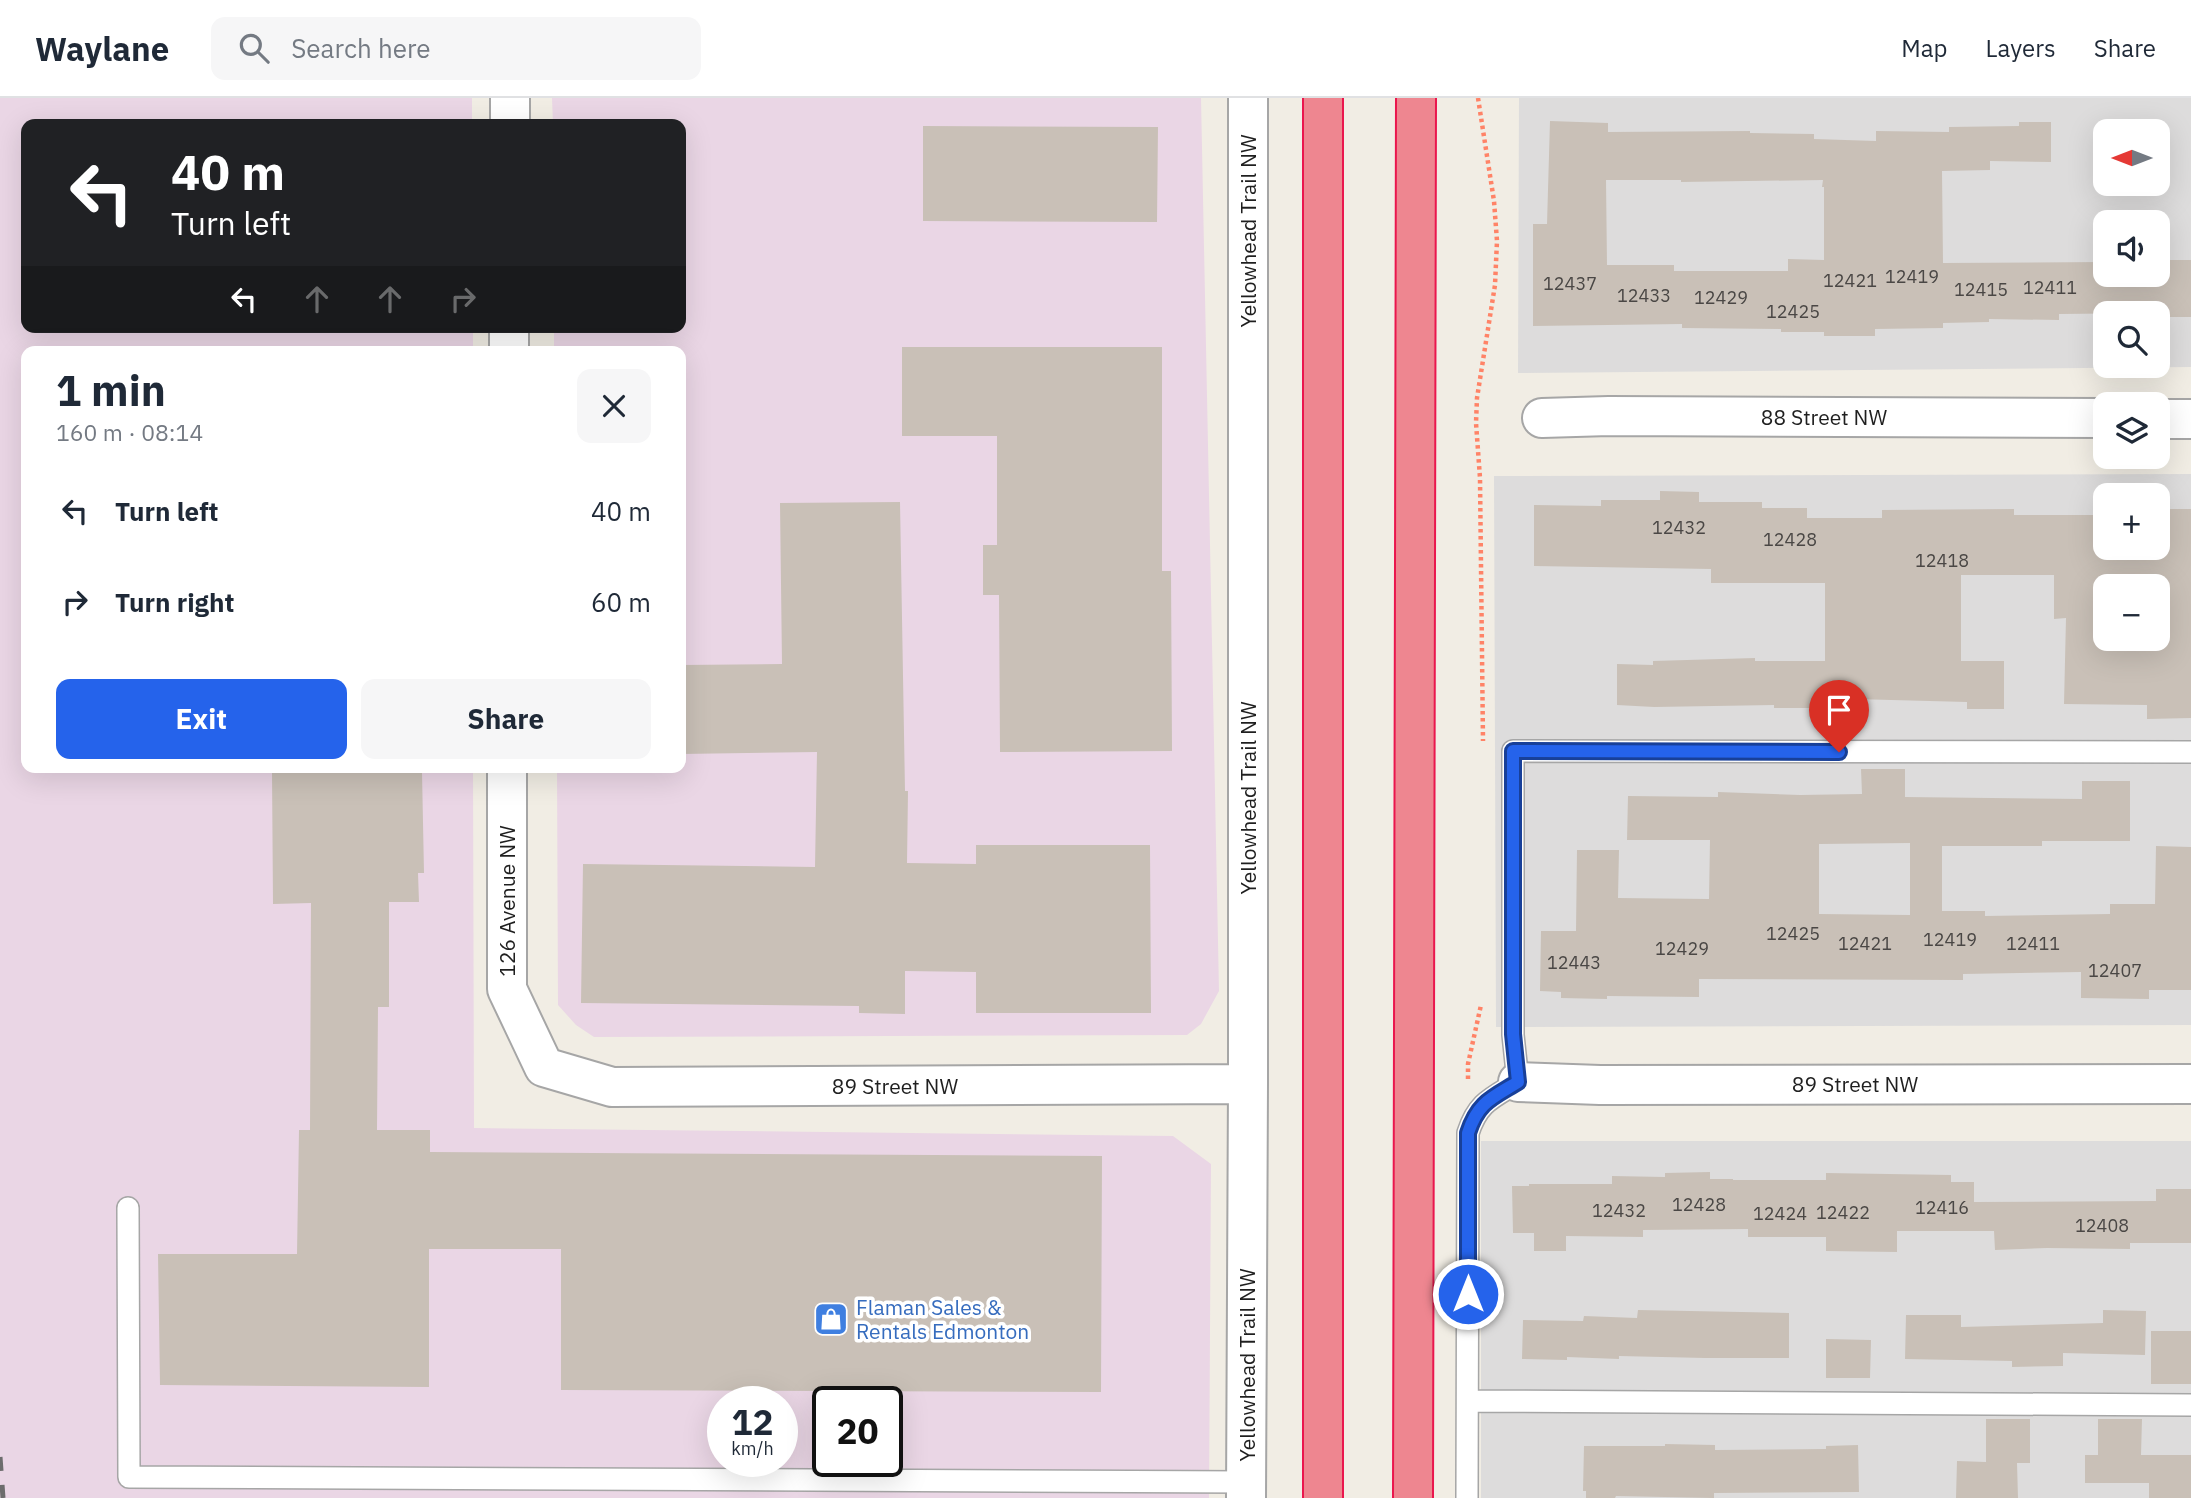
<!DOCTYPE html>
<meta charset="utf-8">
<style>
:root{--surface:#fff;--page:#f6f6f7;--text:#1f2937;--muted:#747a83;--line:#e0e1e3;--accent:#2563eb}
body{margin:0;font-family:"IBM Plex Sans",sans-serif;background:var(--page);color:var(--text);height:100vh;display:flex;flex-direction:column;font-size:26px;white-space:nowrap}
*{box-sizing:border-box;margin:0}
p{font-size:23px;color:var(--muted)}
.icon{flex:none;width:38px;height:38px;fill:none;stroke:currentColor;stroke-width:2;stroke-linecap:round;stroke-linejoin:round}
.map{position:relative;flex:1;overflow:hidden}
.details{position:absolute;left:21px;top:248px;width:665px;height:427px;display:flex;flex-direction:column;background:var(--surface);border-radius:14px;box-shadow:0 7px 28px #0002}
.details>*{flex:none}
.banner{position:absolute;left:21px;top:21px;width:665px;height:214px;border-radius:14px;box-shadow:0 7px 28px #0002;background:#202124;color:#fff;overflow:hidden}
.needle{width:46px;rotate:270deg}
.controls{position:absolute;left:2093px;top:21px;display:grid;gap:14px}
.controls a{display:grid;place-items:center;width:77px;height:77px;border-radius:14px;background:var(--surface);box-shadow:0 7px 28px #0002;font-size:35px}
.speed{position:absolute;left:707px;top:1288px;display:flex;gap:14px;font-size:35px;font-weight:700;text-align:center}
.speed>*{display:grid;place-content:center;width:91px;height:91px;border-radius:50%;background:var(--surface);box-shadow:0 7px 28px #0002;line-height:1}
.speed small{font-size:18px;font-weight:400}
.speed .limit{border:4px solid #111;border-radius:10px;background:#fff;color:#111}
.pin{position:absolute;display:grid;place-items:center;width:60px;height:60px;color:#fff;margin:-72px -30px;border-radius:50% 50% 50% 0;rotate:-45deg;box-shadow:0 0 7px #0007}
.pin .icon{rotate:45deg}
.me{position:absolute;width:77px;margin:-38px;rotate:0deg;stroke-linejoin:round;filter:drop-shadow(0 0 5px #0008)}
.turn{display:flex;align-items:center;gap:24px;height:147px;padding:0 35px;font-size:32px}
.turn .icon{width:91px;height:91px;stroke-width:2.5}
.turn b{display:block;font-size:49px;line-height:60px}
.lanes{display:flex;align-items:center;height:66px;padding:0 35px;background:#0003;justify-content:center;gap:35px;direction:ltr}
.lanes .off{opacity:.35}
.round{display:grid;place-items:center;flex:none;width:74px;height:74px;border-radius:14px;background:var(--page)}
.overview{display:flex;align-items:center;justify-content:space-between;height:119px;padding:0 35px}
h1{font-size:42px;font-weight:700;line-height:52px}
.primary-button{display:flex;gap:14px;margin-top:auto;padding:14px 35px}
.primary-button a{flex:1;height:80px;border-radius:14px;background:var(--accent);color:#fff;font-size:28px;font-weight:700;line-height:80px;text-align:center}
.primary-button a+a{background:var(--page);color:var(--text)}
ul{padding:0;list-style:none}
li{display:flex;align-items:center;gap:21px;height:91px;padding:0 35px}
li div{flex:1}
li b{display:block;font-size:26px}
li em{font-style:normal}
header{display:flex;align-items:center;gap:42px;box-sizing:border-box;height:98px;padding:0 35px;background:var(--surface);border-bottom:2px solid var(--line)}
header strong{font-size:33px}
nav{display:flex;gap:38px;margin-inline-start:auto;font-size:24px}
.search{width:490px;height:63px;background:var(--page);display:flex;align-items:center;gap:18px;box-sizing:border-box;padding:0 24px;border-radius:14px;color:var(--muted);font-size:26px}
.map>svg:first-child{display:block}
</style>
<header>
<strong>Waylane</strong>
<div class="search"><svg class="icon" aria-label="search" viewBox="0 0 24 24"><circle cx="10" cy="10" r="6"/><path d="M15 15l6 6"/></svg>Search here</div>
<nav><a>Map</a><a>Layers</a><a>Share</a></nav>
</header>
<div class="map">
<svg width="2191" height="1400" viewBox="0 0 2191 1400">
<rect width="100%" height="100%" fill="#f1ede4"/>
<path fill="#dddcdc" fill-rule="evenodd" d="M1519 0H2191V269L1518 275ZM2105 33H2158V86H2105ZM2105 124H2158V177H2105ZM2105 215H2158V268H2105Z
M2191 376V927L1496 929 1494 378ZM2105 397H2158V450H2105ZM2105 488H2158V541H2105Z
M1481 1043H2191V1400H1481Z"/>
<path fill="#ead6e5" fill-rule="evenodd" d="M0 0H472V26H26V229H473V254H26V670H473L474 1030 1173 1038 1211 1066 1209 1400H0ZM723 1304H782V1363H723ZM828 1304H887V1363H828Z
M552 0H1201L1219 893 1201 926 1187 937 594 939 576 927 558 907 557 670H681V254H554V229H681V26H553Z"/>
<path fill="#c9c0b7" fill-rule="evenodd" d="M1550 23 1608 25V34L1750 33V35L1814 36V41L1876 43V33L1949 34V29L2019 28V24H2051V64L1990 63V72L1942 73 1943 165 2105 164V177H2158V165H2160V162H2191V219H2159L2158 215 2059 216V222L1989 221V224L1943 225V230L1875 231V238H1824V234H1781V231L1682 230V226L1533 228V126H1547ZM1606 82H1681V84L1823 82 1822 89H1824V162L1788 161V173H1674V167H1607Z
M923 28 1158 29 1157 124 923 123Z
M902 249H1162V473H1171L1172 653 1000 654 999 497H983V447H997V338H902Z
M1660 393 1699 394V404H1762V410H1807V420H1882V412L2014 411V417H2105V450H2158V411H2191V620L2147 621V607L2064 606 2066 520 2054 521V477H1961V563H2004V611H1967V604L1854 601V613L1826 612V610H1774V607L1654 609 1617 607V566L1653 567V563L1755 560V563H1825V485H1711V471L1534 468V407L1601 408V402H1660ZM2105 488H2158V541H2105Z
M900 404 905 693H908L907 765 976 766V747H1150L1151 915H976V874L905 873V916L859 915V908L581 905 583 766 815 769 817 654 681 656V567L782 566 780 405Z
M297 670H388V675L422 674 424 775H418L419 804H389V909H378L377 1032H430V1054L1102 1058 1101 1294 561 1292V1151H429V1289L160 1287 158 1156H297L299 1032H310L311 805 273 806 272 675H297Z
M1861 671H1905V699L2082 701V683H2130V743H2042V748H1942V813H1985V818L2110 816V806H2155L2156 748 2191 749V892H2149V901L2081 900V874L1963 876V882L1699 881V899L1607 898V901L1561 900V894L1540 893 1541 833H1576L1577 752H1619L1618 800 1709 801 1710 742H1627L1628 698 1718 699V694L1800 697 1862 696ZM1910 745V817L1819 816V746Z
M1710 1074V1081H1733V1082H1826V1075L1951 1077V1084H1974V1104L2156 1103V1091H2191V1145H2130V1151L2047 1150 1995 1152 1994 1133H1897V1154L1826 1153V1139H1748V1131L1643 1132V1139L1566 1138V1153H1534V1135H1513L1512 1088H1529V1086H1612V1078L1665 1079V1075Z
M1638 1212 1789 1215V1260H1705L1619 1258V1261L1567 1259V1262L1522 1261 1523 1222 1583 1223 1584 1218 1637 1220Z
M2103 1212 2146 1213 2145 1257 2063 1255V1268L2012 1269V1263L1905 1261 1906 1217H1961V1229L2103 1225Z
M2151 1233H2191V1286H2151Z
M1826 1241 1871 1242 1870 1280H1826Z
M1986 1321H2030V1365H2017L2018 1400H1956L1957 1363 1986 1364Z
M2098 1321H2142L2141 1357H2191V1400H2149V1385H2085V1357H2098Z
M1665 1346 1715 1347V1352L1826 1351V1348L1858 1347 1859 1394 1714 1395V1400L1616 1398 1615 1400H1586V1393H1583L1584 1348H1665Z"/>
<g fill="none" stroke-linecap="round" stroke-linejoin="round">
<g stroke="#a6a6a6" stroke-width="24">
<path id="service" d="M128 1110 129 1379 1246 1384
M1468 1303 2191 1307
M1467 1400 1468 1035C1478 1004 1492 1000 1518 984L1513 937V653L2191 654"/>
</g>
<g stroke="#a6a6a6" stroke-width="42">
<path id="minor" d="M510 26V0
M509 254V229
M1542 320 1609 318 2105 320
M2158 321H2191
M507 670V891L544 969 612 989 1248 986
M1518 984 1600 987 2191 986
M1246 1400 1248 986V0"/>
</g>
<g stroke="#ea164d" stroke-width="42">
<path id="motorway" d="M1323 0V1400
M1413 1400 1416 0"/>
</g>
<path stroke="#ff8367" stroke-width="4.5" stroke-dasharray="3.5 3.5" stroke-linecap="butt" d="M1478 0 1494 103 1497 143 1495 187 1477 300 1476 325 1480 380 1483 643
M1468 981V966L1481 907"/>
<use href="#service" stroke="#fff" stroke-width="21"/>
<use href="#minor" stroke="#fff" stroke-width="38"/>
<use href="#motorway" stroke="#ee8690" stroke-width="38"/>
<path stroke="#6d6d6d" stroke-width="5" stroke-dasharray="14 14" stroke-linecap="butt" d="M0 1359 3 1400"/>
</g>
<g fill="none" stroke-linecap="round" stroke-linejoin="round">
<g stroke="#184099" stroke-width="18">
<path id="route" d="M1468 1196V1035C1478 1004 1492 1000 1518 984L1513 936V653L1839 654"/>
</g>
<use href="#route" stroke="#2563eb" stroke-width="12"/>
</g>
<defs>
<g id="shop-square" transform="scale(1.75)"><rect x="-9" y="-9" width="18" height="18" rx="4" fill="#3f7fe0" stroke="#fff"/><path d="M-5-2.5h2.3a2.7 3.5 0 0 1 5.4 0H5L5.5 6h-11ZM-1.5-2.5h3a1.5 2.3 0 0 0-3 0Z" fill="#fff"/></g>
</defs>
<g fill-rule="evenodd">
<use href="#shop-square" x="831" y="1221"/>
</g>
<g text-anchor="middle" dominant-baseline="central" stroke-width="7" stroke-linejoin="round" paint-order="stroke">
<g font-size="18" fill="#4a4745">
<text x="1912" y="178">12419</text>
<text x="1850" y="182">12421</text>
<text x="1570" y="185">12437</text>
<text x="2050" y="189">12411</text>
<text x="1981" y="191">12415</text>
<text x="1644" y="197">12433</text>
<text x="1721" y="199">12429</text>
<text x="1793" y="213">12425</text>
<text x="1679" y="429">12432</text>
<text x="1790" y="441">12428</text>
<text x="1942" y="462">12418</text>
<text x="1793" y="835">12425</text>
<text x="1950" y="841">12419</text>
<text x="1865" y="845">12421</text>
<text x="2033" y="845">12411</text>
<text x="1682" y="850">12429</text>
<text x="1574" y="864">12443</text>
<text x="2115" y="872">12407</text>
<text x="1699" y="1106">12428</text>
<text x="1942" y="1109">12416</text>
<text x="1619" y="1112">12432</text>
<text x="1843" y="1114">12422</text>
<text x="1780" y="1115">12424</text>
<text x="2102" y="1127">12408</text>
</g>
<g font-size="21" fill="#1f1f1f" stroke="#fff">
<text transform="translate(1248 133) rotate(-90)">Yellowhead Trail NW</text>
<text x="1824" y="319">88 Street NW</text>
<text transform="translate(1248 700) rotate(-90)">Yellowhead Trail NW</text>
<text transform="translate(507 803) rotate(-90)">126 Avenue NW</text>
<text x="1855" y="986">89 Street NW</text>
<text x="895" y="988">89 Street NW</text>
<text transform="translate(1247 1267) rotate(-90)">Yellowhead Trail NW</text>
</g>
<g font-size="21" fill="#366cbe" stroke="#fff" text-anchor="start">
<text x="856" y="1209">Flaman Sales &amp;<tspan x="856" dy="24">Rentals Edmonton</tspan></text>
</g>
</g>
</svg>
<div class="controls">
<a><svg class="needle" viewBox="-14 -14 28 28"><path d="M0-13l5 13h-10z" fill="#e53935"/><path d="M0 13l5-13h-10z" fill="#747a83"/></svg></a>
<a><svg class="icon" aria-label="sound" viewBox="0 0 24 24"><path d="M4 9h4l5-4v14l-5-4H4zM17 9q2 3 0 6"/></svg></a>
<a><svg class="icon" aria-label="search" viewBox="0 0 24 24"><circle cx="10" cy="10" r="6"/><path d="M15 15l6 6"/></svg></a>
<a><svg class="icon" aria-label="layers" viewBox="0 0 24 24"><path d="M12 4l9 5-9 5-9-5zM3 14l9 5 9-5"/></svg></a>
<a>+</a>
<a>−</a>
</div>
<div class="speed"><div>12<small>km/h</small></div><div class="limit">20</div></div>
<div class="pin" style="left:1839px;top:654px;background:#d93025"><svg class="icon" aria-label="arrive" viewBox="0 0 24 24"><path d="M6 21V4h12l-3 4 3 4H6"/></svg></div>
<svg class="me" style="left:1468px;top:1196px" viewBox="-20 -20 40 40"><circle r="17" fill="#2563eb" stroke="#fff" stroke-width="3"/><path d="M0-11L8 9 0 5-8 9z" fill="#fff"/></svg>
<div class="banner">
<div class="turn"><svg class="icon" aria-label="left" viewBox="0 0 24 24"><path d="M17 20v-9H6M10 6l-5 5 5 5"/></svg><div><b>40 m</b>Turn left</div></div>
<div class="lanes"><svg class="icon" aria-label="left" viewBox="0 0 24 24"><path d="M17 20v-9H6M10 6l-5 5 5 5"/></svg><svg class="icon off" aria-label="ahead" viewBox="0 0 24 24"><path d="M12 20V5M6 11l6-6 6 6"/></svg><svg class="icon off" aria-label="ahead" viewBox="0 0 24 24"><path d="M12 20V5M6 11l6-6 6 6"/></svg><svg class="icon off" aria-label="right" viewBox="0 0 24 24"><path d="M7 20v-9h11M14 6l5 5-5 5"/></svg></div>
</div>
<section class="details">
<div class="overview"><div><h1>1 min</h1><p>160 m · 08:14</p></div><a class="round"><svg class="icon" aria-label="close" viewBox="0 0 24 24"><path d="M6 6l12 12M18 6L6 18"/></svg></a></div>
<ul>
<li><svg class="icon" aria-label="left" viewBox="0 0 24 24"><path d="M17 20v-9H6M10 6l-5 5 5 5"/></svg><div><b>Turn left</b></div><em>40 m</em></li>
<li><svg class="icon" aria-label="right" viewBox="0 0 24 24"><path d="M7 20v-9h11M14 6l5 5-5 5"/></svg><div><b>Turn right</b></div><em>60 m</em></li>
</ul>
<div class="primary-button"><a>Exit</a><a>Share</a></div>
</section>
</div>
